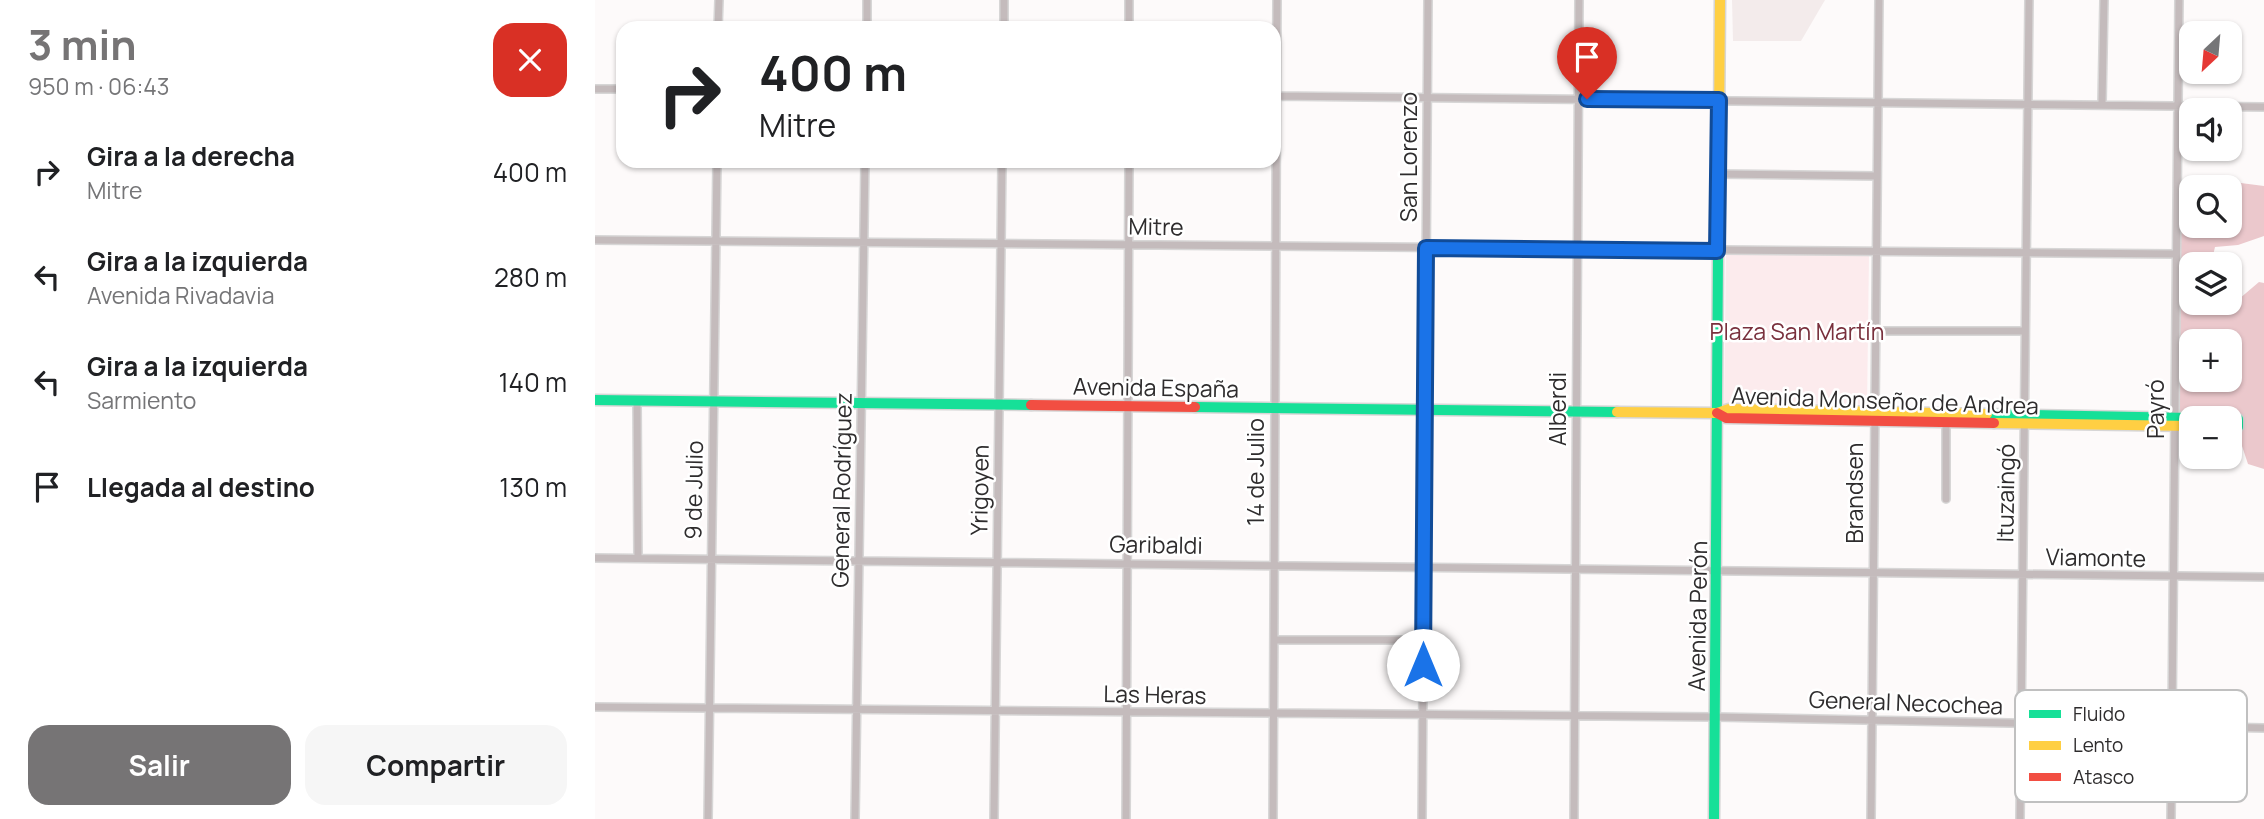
<!DOCTYPE html>
<html lang="es">
<meta charset="utf-8">
<style>
:root{--surface:#fff;--page:#f6f6f6;--text:#202124;--muted:#757577;--accent:#767475}
body{margin:0;font-family:Manrope,sans-serif;background:var(--page);color:var(--text);height:100vh;display:flex;flex-direction:column;font-size:26px;white-space:nowrap}
*{box-sizing:border-box;margin:0}
p{font-size:23px;color:var(--muted)}
.icon{flex:none;width:38px;height:38px;fill:none;stroke:currentColor;stroke-width:2;stroke-linecap:round;stroke-linejoin:round}
.map{position:relative;flex:1;overflow:hidden}
.side{display:flex;flex-direction:column;background:var(--surface);width:595px}
.side>*{flex:none}
.guide{position:absolute;left:21px;top:21px;width:665px;height:147px;border-radius:21px;box-shadow:0 2px 5px #0004;background:#fff;color:var(--text);overflow:hidden}
.needle{width:46px;rotate:206deg}
.fabs{position:absolute;left:1584px;top:21px;display:grid;gap:14px}
.fabs a{display:grid;place-items:center;width:63px;height:63px;border-radius:14px;background:var(--surface);box-shadow:0 2px 5px #0004;font-size:35px}
.pin{position:absolute;display:grid;place-items:center;width:60px;height:60px;color:#fff;margin:-72px -30px;border-radius:50% 50% 50% 0;rotate:-45deg;box-shadow:0 0 7px #0007}
.pin .icon{rotate:45deg}
.me{position:absolute;width:77px;margin:-38px;rotate:0deg;stroke-linejoin:round;filter:drop-shadow(0 0 5px #0008)}
.turn{display:flex;align-items:center;gap:24px;height:147px;padding:0 28px;font-size:32px}
.turn .icon{width:91px;height:91px;stroke-width:2.5}
.turn b{display:block;font-size:49px;line-height:60px}
.round{display:grid;place-items:center;flex:none;width:74px;height:74px;border-radius:21px;background:var(--page)}
.headline{display:flex;align-items:center;justify-content:space-between;height:119px;padding:0 28px}
h1{font-size:42px;font-weight:700;line-height:52px;color:var(--accent)}
.action{display:flex;gap:14px;margin-top:auto;padding:14px 28px}
.action a{flex:1;height:80px;border-radius:21px;background:var(--accent);color:#fff;font-size:28px;font-weight:700;line-height:80px;text-align:center}
.action a+a{background:var(--page);color:var(--text)}
ul{padding:0;list-style:none}
li{display:flex;align-items:center;gap:21px;height:105px;padding:0 28px}
li div{flex:1}
li b{display:block;font-size:26px}
li em{font-style:normal}
main{display:flex;flex:1;min-height:0}
.map>svg:first-child{display:block}
</style>
<main>
<section class="side">
<div class="headline"><div><h1>3 min</h1><p>950 m · 06:43</p></div><a class="round" style="background:#d93025;color:#fff"><svg class="icon" aria-label="close" viewBox="0 0 24 24"><path d="M6 6l12 12M18 6L6 18"/></svg></a></div>
<ul>
<li><svg class="icon" aria-label="right" viewBox="0 0 24 24"><path d="M7 20v-9h11M14 6l5 5-5 5"/></svg><div><b>Gira a la derecha</b><p>Mitre</p></div><em>400 m</em></li>
<li><svg class="icon" aria-label="left" viewBox="0 0 24 24"><path d="M17 20v-9H6M10 6l-5 5 5 5"/></svg><div><b>Gira a la izquierda</b><p>Avenida Rivadavia</p></div><em>280 m</em></li>
<li><svg class="icon" aria-label="left" viewBox="0 0 24 24"><path d="M17 20v-9H6M10 6l-5 5 5 5"/></svg><div><b>Gira a la izquierda</b><p>Sarmiento</p></div><em>140 m</em></li>
<li><svg class="icon" aria-label="arrive" viewBox="0 0 24 24"><path d="M6 21V4h12l-3 4 3 4H6"/></svg><div><b>Llegada al destino</b></div><em>130 m</em></li>
</ul>
<div class="action"><a>Salir</a><a>Compartir</a></div>
</section>
<div class="map">
<svg width="1669" height="819" viewBox="0 0 1669 819">
<rect width="100%" height="100%" fill="#fdfafa"/>
<path fill="#f3ebeb" d="M1137 0H1230L1206 41H1138Z"/>
<path fill="#fcebed" d="M1131 255H1274L1272 407 1129 406Z"/>
<path fill="#ebc8cc" fill-rule="evenodd" d="M1607 178 1669 186V236L1643 245 1620 247 1616 264H1596V303H1614L1616 311 1644 299 1664 282 1669 283V469L1653 464 1644 437 1646 414H1584L1586 187ZM1596 187H1634V226H1596ZM1596 341H1634V380H1596Z"/>
<g fill="none" stroke-linecap="round" stroke-linejoin="round">
<g stroke="#d7d6d6" stroke-width="10">
<path id="street" d="M534 0V28
M123 28 124 0
M272 28V0
M409 28V0
M0 89H28
M679 96 1669 107
M1507 103 1509 0
M1123 174 1281 176
M0 240 1580 254
M1279 331H1430
M42 401 43 558
M1351 499V422
M0 558 1669 577
M679 640H828
M0 707 1120 717 1669 728
M113 819 122 161
M260 819 270 161
M399 819 407 161
M531 819 534 161
M678 819 682 0
M827 819 833 0
M979 819 984 0
M1276 819 1284 0
M1425 819 1434 0
M1576 819 1584 0"/>
</g>
<g stroke="#d7d6d6" stroke-width="13">
<path id="fast" d="M0 400 436 405
M600 407 1022 412
M1392 414 1596 418
M1634 419H1643V427H1634
M1119 819 1123 255"/>
</g>
<g stroke="#d7d6d6" stroke-width="13">
<path id="slow" d="M1123 255 1125 0
M1022 412 1122 413 1134 409 1392 414
M1399 423 1596 426"/>
</g>
<g stroke="#d7d6d6" stroke-width="13">
<path id="jam" d="M436 405 600 407
M1122 413 1131 418 1399 423"/>
</g>
<use href="#street" stroke="#c4bbbc" stroke-width="7"/>
<use href="#fast" stroke="#16e098" stroke-width="10"/>
<use href="#slow" stroke="#ffcf43" stroke-width="10"/>
<use href="#jam" stroke="#f24e42" stroke-width="10"/>
</g>
<g fill="none" stroke-linecap="round" stroke-linejoin="round">
<g stroke="#114b97" stroke-width="18">
<path id="route" d="M828 665 831 248 1122 251 1124 100 992 99"/>
</g>
<use href="#route" stroke="#1a73e8" stroke-width="12"/>
</g>
<g text-anchor="middle" dominant-baseline="central" stroke-width="5" stroke-linejoin="round" paint-order="stroke">
<g font-size="23" fill="#2e2c2d" stroke="#fff">
<text transform="translate(813 157) rotate(-90)">San Lorenzo</text>
<text transform="translate(561 226) rotate(1)">Mitre</text>
<text transform="translate(561 387) rotate(1)">Avenida España</text>
<text transform="translate(1290 400) rotate(2)">Avenida Monseñor de Andrea</text>
<text transform="translate(962 409) rotate(-90)">Alberdi</text>
<text transform="translate(1560 409) rotate(-90)">Payró</text>
<text transform="translate(660 472) rotate(-90)">14 de Julio</text>
<text transform="translate(98 490) rotate(-89)">9 de Julio</text>
<text transform="translate(246 490) rotate(-89)">General Rodríguez</text>
<text transform="translate(384 490) rotate(-89)">Yrigoyen</text>
<text transform="translate(1259 493) rotate(-90)">Brandsen</text>
<text transform="translate(1410 493) rotate(-89)">Ituzaingó</text>
<text transform="translate(561 544) rotate(1)">Garibaldi</text>
<text transform="translate(1501 557) rotate(1)">Viamonte</text>
<text transform="translate(1102 616) rotate(-89)">Avenida Perón</text>
<text transform="translate(560 694) rotate(1)">Las Heras</text>
<text transform="translate(1311 702) rotate(2)">General Necochea</text>
</g>
<g font-size="23" fill="#79303d" stroke="#fff">
<text x="1202" y="331">Plaza San Martín</text>
</g>
</g>
<rect x="1420" y="690" width="232" height="112" rx="10" fill="#fff" stroke="#c0c0c0" stroke-width="2"/>
<rect x="1434" y="710" width="32" height="8" fill="#16e098"/>
<rect x="1434" y="741" width="32" height="9" fill="#ffcf43"/>
<rect x="1434" y="773" width="32" height="8" fill="#f24e42"/>
<g font-size="19" fill="#2e2c2d">
<text x="1478" y="721">Fluido</text>
<text x="1478" y="752">Lento</text>
<text x="1478" y="784">Atasco</text>
</g>
</svg>
<div class="fabs">
<a><svg class="needle" viewBox="-14 -14 28 28"><path d="M0-13l5 13h-10z" fill="#e53935"/><path d="M0 13l5-13h-10z" fill="#757577"/></svg></a>
<a><svg class="icon" aria-label="sound" viewBox="0 0 24 24"><path d="M4 9h4l5-4v14l-5-4H4zM17 9q2 3 0 6"/></svg></a>
<a><svg class="icon" aria-label="search" viewBox="0 0 24 24"><circle cx="10" cy="10" r="6"/><path d="M15 15l6 6"/></svg></a>
<a><svg class="icon" aria-label="layers" viewBox="0 0 24 24"><path d="M12 4l9 5-9 5-9-5zM3 14l9 5 9-5"/></svg></a>
<a>+</a>
<a>−</a>
</div>
<div class="pin" style="left:992px;top:99px;background:#d93025"><svg class="icon" aria-label="arrive" viewBox="0 0 24 24"><path d="M6 21V4h12l-3 4 3 4H6"/></svg></div>
<svg class="me" style="left:828px;top:665px" viewBox="-20 -20 40 40"><circle r="19" fill="#fff"/><path d="M0-13L10 11 0 6-10 11z" fill="#1a73e8"/></svg>
<div class="guide">
<div class="turn"><svg class="icon" aria-label="right" viewBox="0 0 24 24"><path d="M7 20v-9h11M14 6l5 5-5 5"/></svg><div><b>400 m</b>Mitre</div></div>
</div>
</div>
</main>
